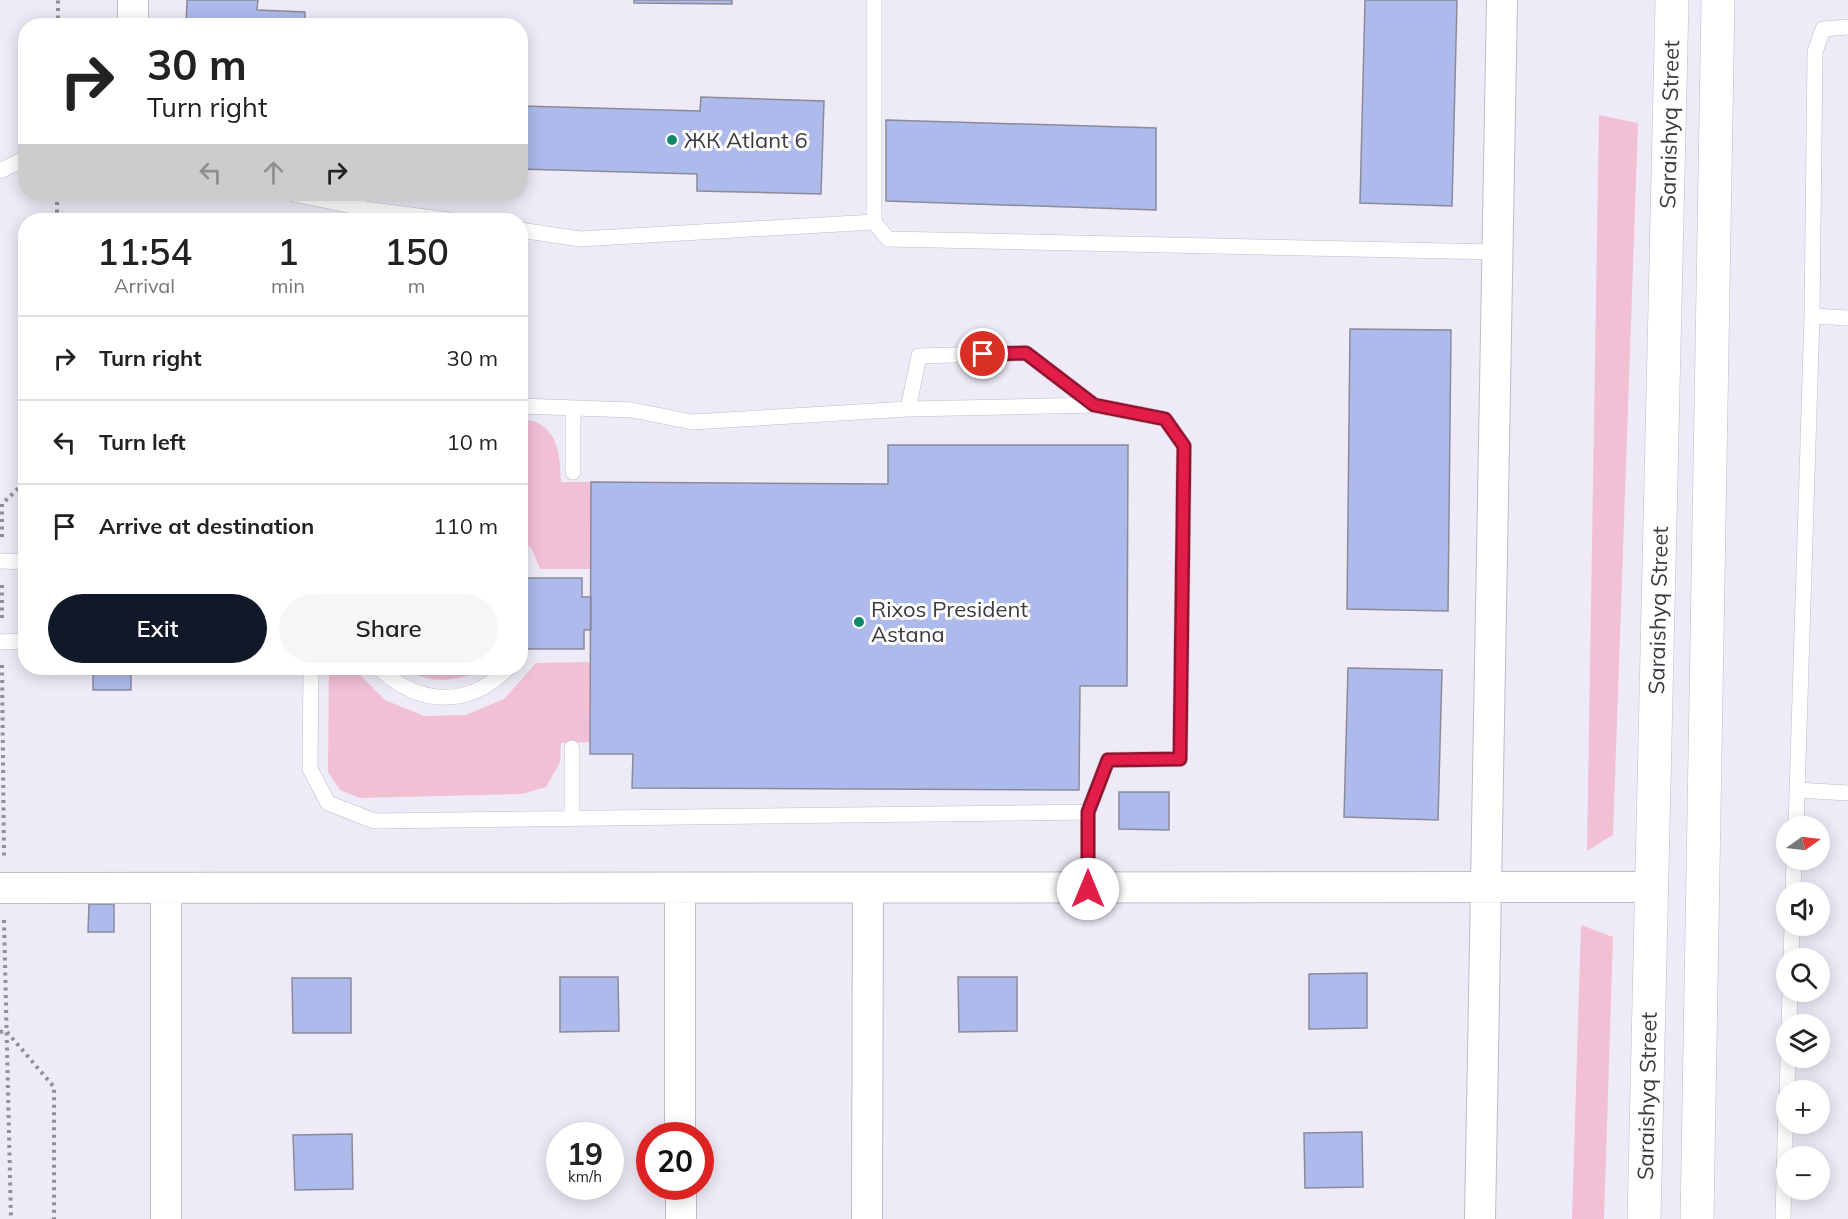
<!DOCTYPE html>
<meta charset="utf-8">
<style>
:root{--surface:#fff;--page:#f6f6f6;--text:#222;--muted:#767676;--line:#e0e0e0;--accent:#111827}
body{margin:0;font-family:Mulish,sans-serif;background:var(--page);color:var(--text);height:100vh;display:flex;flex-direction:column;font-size:22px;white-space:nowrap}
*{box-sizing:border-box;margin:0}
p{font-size:20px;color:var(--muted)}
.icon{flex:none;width:33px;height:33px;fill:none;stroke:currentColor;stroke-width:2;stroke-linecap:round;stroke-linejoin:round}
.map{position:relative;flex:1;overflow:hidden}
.side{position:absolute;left:18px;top:213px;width:510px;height:462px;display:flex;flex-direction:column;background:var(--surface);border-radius:24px;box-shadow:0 3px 15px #0003}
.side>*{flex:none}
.top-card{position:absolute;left:18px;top:18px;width:510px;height:183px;border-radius:24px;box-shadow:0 3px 15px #0003;background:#fff;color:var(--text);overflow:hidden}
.needle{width:39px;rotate:76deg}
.fabs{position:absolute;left:1776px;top:816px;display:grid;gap:12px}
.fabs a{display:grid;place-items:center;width:54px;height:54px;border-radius:50%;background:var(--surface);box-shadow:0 3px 15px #0003;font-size:30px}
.speed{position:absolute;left:546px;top:1122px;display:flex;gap:12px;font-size:30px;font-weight:700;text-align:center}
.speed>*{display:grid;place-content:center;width:78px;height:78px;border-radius:50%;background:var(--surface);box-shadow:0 3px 15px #0003;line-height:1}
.speed small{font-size:15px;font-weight:400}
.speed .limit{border:9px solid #d22;background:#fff;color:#111}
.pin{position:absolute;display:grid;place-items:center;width:51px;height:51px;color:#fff;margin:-26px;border:3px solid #fff;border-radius:50%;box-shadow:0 2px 6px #0007}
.me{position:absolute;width:66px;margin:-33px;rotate:0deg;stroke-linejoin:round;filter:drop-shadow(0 0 4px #0008)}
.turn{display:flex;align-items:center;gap:21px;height:126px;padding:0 30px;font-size:27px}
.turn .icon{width:78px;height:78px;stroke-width:2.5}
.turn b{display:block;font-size:42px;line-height:51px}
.lanes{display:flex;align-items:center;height:57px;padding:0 30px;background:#0003;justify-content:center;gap:30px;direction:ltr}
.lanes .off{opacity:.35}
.eta{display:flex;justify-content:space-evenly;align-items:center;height:102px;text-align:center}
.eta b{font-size:36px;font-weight:600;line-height:42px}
.button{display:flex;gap:12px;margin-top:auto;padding:12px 30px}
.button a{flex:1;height:69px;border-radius:36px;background:var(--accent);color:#fff;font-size:24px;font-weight:600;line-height:69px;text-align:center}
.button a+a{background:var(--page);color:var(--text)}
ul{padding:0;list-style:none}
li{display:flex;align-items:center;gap:18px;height:84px;padding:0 30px;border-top:2px solid var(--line)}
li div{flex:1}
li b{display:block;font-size:22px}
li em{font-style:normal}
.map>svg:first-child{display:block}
</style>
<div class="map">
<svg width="1848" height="1219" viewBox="0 0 1848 1219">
<rect width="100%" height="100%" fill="#eeeaf7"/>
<path fill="#f1c0d4" d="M1599 115 1638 123 1613 835 1587 851Z
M520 419C558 421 560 453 561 482H591V569H540L532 549 521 539Z
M591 662 590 742 561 743 560 762 546 787 522 794 360 798 340 790 328 772 329 670 356 671 385 700 424 716 466 715 504 699 536 663Z
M403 668H485C459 682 429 685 403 668Z
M1581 925 1613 937 1604 1219H1572Z"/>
<path fill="#adbaeb" stroke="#898c98" stroke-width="1.5" d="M187 0H258L257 10 305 12V26H186Z
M634 0H732V4L634 3Z
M1365 0H1457L1452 206 1360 203Z
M520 83 522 106 700 111 701 97 824 101 821 194 697 191V174L520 169Z
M886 120 1156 128V210L886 201Z
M379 194H511L510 198Z
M1350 329 1451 330 1448 611 1347 609Z
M888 445H1128L1127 686H1080L1079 790 632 788 633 754H590L591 482 888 484Z
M520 578H582V597H591V630H584V649H520Z
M93 668H131V690H93Z
M1348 668 1442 670 1438 820 1344 817Z
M1119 792H1169V830L1119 829Z
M89 904H114V932H88Z
M1367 973V1028L1309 1029V974Z
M560 977H618L619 1031 560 1032Z
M958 977H1017V1031L959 1032Z
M292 978H351V1033H293Z
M1362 1132 1363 1187 1305 1188 1304 1133Z
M352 1134 353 1189 295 1190 293 1135Z"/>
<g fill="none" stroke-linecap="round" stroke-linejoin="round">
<g stroke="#bfbbc8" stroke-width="16">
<path id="service" d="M874 0V222L888 239 1497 252
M0 171 26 158
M293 194 372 210 449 220
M520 230 580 239 874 222
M1812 316 1848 318
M908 409 919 356 1026 353 1094 405
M573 472V408
M0 561 26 562
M0 642 26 641
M311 668 310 769 328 803 374 821 1088 812 1108 760 1180 759 1184 446 1165 419 1094 405 908 409 692 422 632 410 520 406
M379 668C419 706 469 708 508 668
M572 748V819
M1797 790 1848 793
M1796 826 1812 316 1815 52 1823 29 1848 27
M1088 889V812
M1793 892 1794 860
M1791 958 1792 926
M1789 1024 1790 992
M1787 1090 1788 1058
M1783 1219 1786 1101"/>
</g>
<g stroke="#bfbbc8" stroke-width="32">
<path id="minor" d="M133 26V0
M0 888 1650 887
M680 889V1136
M166 1219V889
M681 1219V1186
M867 1219 868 889
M1480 1219 1502 0"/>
</g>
<g stroke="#bfbbc8" stroke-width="34">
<g id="secondary">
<path id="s1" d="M1644 1219 1672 0"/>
<path d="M1697 1219 1718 0"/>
</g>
</g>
<path stroke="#918e97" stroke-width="4" stroke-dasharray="3 4.5" stroke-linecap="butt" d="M58 26V0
M57 220V194
M2 537V504L26 481
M2 618V584
M2 665 4 858
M4 920 11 1219
M0 1032 7 1031
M7 1032 54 1087V1219"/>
<use href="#service" stroke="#fff" stroke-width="15"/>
<use href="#minor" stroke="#fff" stroke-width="30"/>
<use href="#secondary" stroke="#fff" stroke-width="33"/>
</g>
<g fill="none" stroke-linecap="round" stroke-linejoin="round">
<g stroke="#92132f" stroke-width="15">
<path id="route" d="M983 354 1026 353 1094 405 1165 419 1184 446 1180 759 1108 760 1088 812V889"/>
</g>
<use href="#route" stroke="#e11d48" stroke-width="10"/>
</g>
<g fill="#108768" stroke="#fff" stroke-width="2">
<circle cx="672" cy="140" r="6"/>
<circle cx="859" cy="622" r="6"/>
</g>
<g text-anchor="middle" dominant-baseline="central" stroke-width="6" stroke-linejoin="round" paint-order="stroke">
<g font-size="22" fill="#3d3b41" stroke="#fff">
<text stroke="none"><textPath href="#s1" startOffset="1095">Saraishyq Street</textPath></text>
<text stroke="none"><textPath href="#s1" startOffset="609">Saraishyq Street</textPath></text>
<text stroke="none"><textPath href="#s1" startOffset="123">Saraishyq Street</textPath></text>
</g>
<g font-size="22" fill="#3d3b41" stroke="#fff" text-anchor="start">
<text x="684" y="140">ЖК Atlant 6</text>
<text x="871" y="609">Rixos President<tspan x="871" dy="25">Astana</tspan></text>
</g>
</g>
</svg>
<div class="fabs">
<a><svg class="needle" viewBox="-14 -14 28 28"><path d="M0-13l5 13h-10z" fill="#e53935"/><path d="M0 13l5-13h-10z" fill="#767676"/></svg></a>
<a><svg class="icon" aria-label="sound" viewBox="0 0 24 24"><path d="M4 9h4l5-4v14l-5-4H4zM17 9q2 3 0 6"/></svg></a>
<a><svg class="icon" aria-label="search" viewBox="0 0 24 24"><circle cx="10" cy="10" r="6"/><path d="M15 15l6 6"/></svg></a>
<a><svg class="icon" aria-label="layers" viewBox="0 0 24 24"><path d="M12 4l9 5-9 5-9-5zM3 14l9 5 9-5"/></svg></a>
<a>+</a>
<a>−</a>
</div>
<div class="speed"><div>19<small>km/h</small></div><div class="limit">20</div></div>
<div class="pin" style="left:983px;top:354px;background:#d93025"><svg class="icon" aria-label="arrive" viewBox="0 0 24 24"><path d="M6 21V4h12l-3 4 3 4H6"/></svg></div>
<svg class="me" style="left:1088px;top:889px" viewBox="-20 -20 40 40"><circle r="19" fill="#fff"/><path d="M0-13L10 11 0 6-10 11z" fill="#e11d48"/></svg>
<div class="top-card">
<div class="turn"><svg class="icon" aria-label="right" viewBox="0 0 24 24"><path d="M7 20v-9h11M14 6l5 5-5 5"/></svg><div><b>30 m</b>Turn right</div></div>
<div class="lanes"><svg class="icon off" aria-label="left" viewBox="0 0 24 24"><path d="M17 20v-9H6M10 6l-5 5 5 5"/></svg><svg class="icon off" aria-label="ahead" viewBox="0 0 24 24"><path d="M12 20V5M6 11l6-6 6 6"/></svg><svg class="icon" aria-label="right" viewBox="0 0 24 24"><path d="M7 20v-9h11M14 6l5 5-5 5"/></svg></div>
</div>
<section class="side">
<div class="eta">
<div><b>11:54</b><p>Arrival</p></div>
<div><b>1</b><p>min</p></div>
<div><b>150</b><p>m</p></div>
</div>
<ul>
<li><svg class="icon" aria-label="right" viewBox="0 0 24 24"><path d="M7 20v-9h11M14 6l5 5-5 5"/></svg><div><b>Turn right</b></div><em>30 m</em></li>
<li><svg class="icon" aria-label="left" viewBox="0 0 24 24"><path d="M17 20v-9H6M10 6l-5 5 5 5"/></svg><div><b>Turn left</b></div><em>10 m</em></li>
<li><svg class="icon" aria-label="arrive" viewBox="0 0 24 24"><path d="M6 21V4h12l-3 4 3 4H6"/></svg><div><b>Arrive at destination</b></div><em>110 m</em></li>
</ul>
<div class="button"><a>Exit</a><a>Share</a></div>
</section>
</div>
